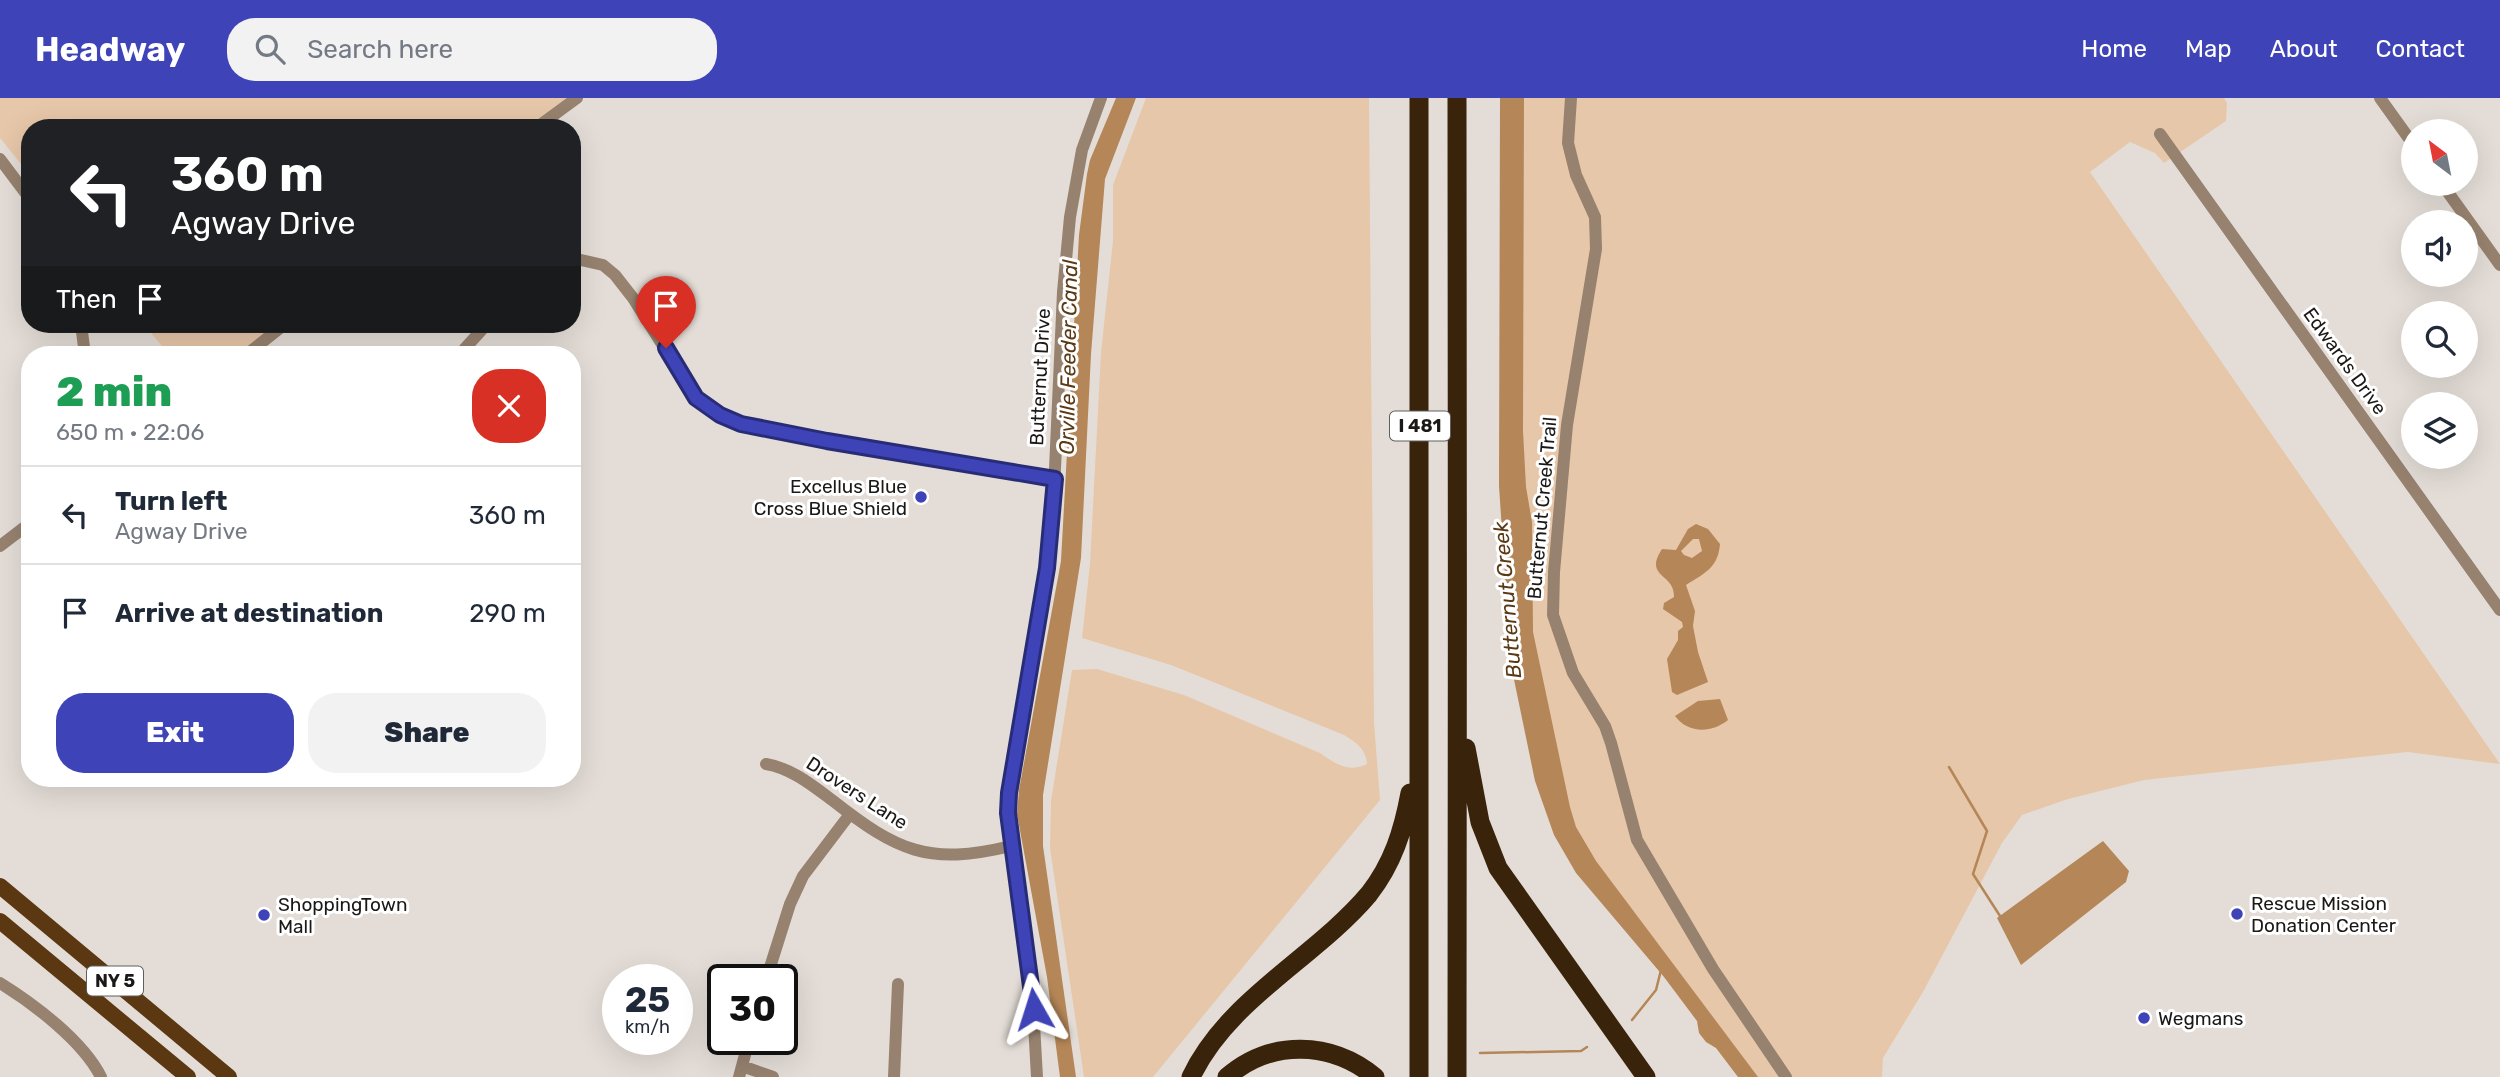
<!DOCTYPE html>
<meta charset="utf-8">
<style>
:root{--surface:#fff;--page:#f2f2f3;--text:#1f2937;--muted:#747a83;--line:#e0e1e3;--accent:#3e43b7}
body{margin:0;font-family:Rubik,sans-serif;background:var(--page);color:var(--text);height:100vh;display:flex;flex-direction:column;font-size:26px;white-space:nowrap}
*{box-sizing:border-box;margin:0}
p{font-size:23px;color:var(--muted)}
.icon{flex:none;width:38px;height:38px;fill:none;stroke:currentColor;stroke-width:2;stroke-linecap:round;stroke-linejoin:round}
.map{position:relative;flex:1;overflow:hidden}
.drawer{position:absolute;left:21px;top:248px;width:560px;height:441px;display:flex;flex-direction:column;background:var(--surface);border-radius:28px;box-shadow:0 7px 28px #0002}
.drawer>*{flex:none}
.guide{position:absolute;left:21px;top:21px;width:560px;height:214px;border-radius:28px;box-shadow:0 7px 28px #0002;background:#202124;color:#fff;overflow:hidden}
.needle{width:46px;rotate:328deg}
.buttons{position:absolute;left:2401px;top:21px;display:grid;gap:14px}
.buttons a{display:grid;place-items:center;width:77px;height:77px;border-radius:50%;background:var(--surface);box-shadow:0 7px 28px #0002;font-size:35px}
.speed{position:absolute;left:602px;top:866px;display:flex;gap:14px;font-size:35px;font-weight:700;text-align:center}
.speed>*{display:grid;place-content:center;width:91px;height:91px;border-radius:50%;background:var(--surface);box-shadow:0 7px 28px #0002;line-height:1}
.speed small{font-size:18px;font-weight:400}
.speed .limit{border:4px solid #111;border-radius:10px;background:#fff;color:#111}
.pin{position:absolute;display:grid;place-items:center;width:60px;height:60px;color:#fff;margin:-72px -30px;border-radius:50% 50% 50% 0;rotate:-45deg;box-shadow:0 0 7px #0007}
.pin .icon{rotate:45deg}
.me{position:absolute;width:77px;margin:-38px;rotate:354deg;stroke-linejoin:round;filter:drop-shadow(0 0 5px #0008)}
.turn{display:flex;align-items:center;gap:24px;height:147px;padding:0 35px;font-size:32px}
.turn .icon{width:91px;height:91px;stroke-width:2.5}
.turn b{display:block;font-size:49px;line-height:60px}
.then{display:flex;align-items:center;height:66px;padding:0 35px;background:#0003;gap:14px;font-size:26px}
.round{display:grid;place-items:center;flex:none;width:74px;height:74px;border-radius:28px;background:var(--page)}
.summary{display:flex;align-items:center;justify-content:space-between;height:119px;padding:0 35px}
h1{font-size:42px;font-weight:800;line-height:52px;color:#1e9e55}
.action{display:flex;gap:14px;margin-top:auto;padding:14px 35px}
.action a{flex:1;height:80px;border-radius:28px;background:var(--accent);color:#fff;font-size:28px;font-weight:800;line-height:80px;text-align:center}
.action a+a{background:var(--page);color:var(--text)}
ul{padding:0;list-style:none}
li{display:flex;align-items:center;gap:21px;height:98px;padding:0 35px;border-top:2px solid var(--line)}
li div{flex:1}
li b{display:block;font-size:26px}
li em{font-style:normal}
header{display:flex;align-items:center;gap:42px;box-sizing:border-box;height:98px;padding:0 35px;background:var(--accent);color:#fff}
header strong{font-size:33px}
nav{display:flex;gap:38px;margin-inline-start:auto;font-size:24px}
.search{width:490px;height:63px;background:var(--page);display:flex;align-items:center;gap:18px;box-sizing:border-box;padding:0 24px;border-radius:28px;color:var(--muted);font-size:26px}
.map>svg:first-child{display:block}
</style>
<header>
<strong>Headway</strong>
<div class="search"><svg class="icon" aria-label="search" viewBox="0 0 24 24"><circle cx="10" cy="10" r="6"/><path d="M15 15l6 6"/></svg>Search here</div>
<nav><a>Home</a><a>Map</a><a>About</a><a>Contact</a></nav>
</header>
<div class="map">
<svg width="2500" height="979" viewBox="0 0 2500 979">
<rect width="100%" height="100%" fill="#e4ddd7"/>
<path fill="#e7c7a9" d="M0 0H577L536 30H30V77L0 40Z
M1146 0H1369L1374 624 1380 702 1153 979H1084L1050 750 1051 703 1072 572 1097 571 1184 597 1320 655C1336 666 1348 675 1367 666 1366 651 1356 644 1344 637L1171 567 1082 540 1090 466 1101 254 1113 143V87Z
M1509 0H2224L2227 5 2226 23 2164 65 2155 55 2130 44 2090 74 2500 666 2408 654 2144 682 2068 701 2022 717 2002 745 1923 894 1883 960 1882 979H1748L1570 738 1524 566Z
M144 226H285L246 257H169Z"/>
<path fill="#b58657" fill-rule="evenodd" d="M1116 0H1136L1105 81 1091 256 1081 460 1043 697V748L1076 979H1060L1047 879 1017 716 1019 692 1061 463 1079 137 1087 76 1090 62Z
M1500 0H1524L1523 333 1526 389 1532 424 1533 534 1570 709 1576 729 1596 763 1758 979H1738L1716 950 1706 944 1699 935 1697 923 1664 879 1576 775 1554 737 1535 683 1511 567 1499 388Z
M1696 426 1708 431 1720 446C1718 470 1705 475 1686 487L1695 513 1693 528 1698 554 1708 584 1677 597 1672 594 1667 561 1678 542V533L1683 529 1682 524 1663 511 1664 505 1674 499C1675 475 1643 480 1662 451L1676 452 1688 431ZM1693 441H1699L1702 453 1692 460 1684 457 1681 453Z
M1720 601 1728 622C1712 635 1688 636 1675 618L1698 603Z
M2103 743 2129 773 2126 784 2021 867 1997 820Z"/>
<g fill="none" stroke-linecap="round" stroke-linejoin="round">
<path stroke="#b58657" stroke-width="2.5" d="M1949 669 1987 733 1973 776 2000 818
M1632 922 1656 892 1661 872
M1480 955 1581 953 1587 949"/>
<path stroke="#97826f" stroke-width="12" d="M1571 0 1568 45 1576 77 1595 119 1596 151 1567 327 1554 474 1553 517 1573 575 1605 628 1611 645 1637 742 1713 871 1786 979
M2380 0 2413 46
M536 30 577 0
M2160 36 2500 512
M0 61 30 101
M2442 86 2500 167
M572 160 603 167 615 177 633 200 696 300 720 317 741 326 827 343 1054 381
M81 226 85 257
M246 257 285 226
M459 257 487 226
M0 448 30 425
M766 666C791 670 812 687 832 702 897 753 928 768 1011 748
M766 882 790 806 803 778 850 716
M0 885C34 906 83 943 101 979
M742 968 773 979
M739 979 749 942
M894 979 898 886
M1037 979 1032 891 1011 748 1009 695 1047 470 1053 415 1063 194 1070 119 1082 52 1101 0"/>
<path stroke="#5b3811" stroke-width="16" d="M0 788 229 979
M0 823 188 979"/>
<path stroke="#3a230b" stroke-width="19" d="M1419 0V979
M1466 650 1480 724 1498 770 1646 979
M1191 979C1228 901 1315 860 1369 796 1393 765 1403 733 1410 695
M1227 979C1271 941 1331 943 1375 979
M1457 979C1456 653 1459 326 1457 0"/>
</g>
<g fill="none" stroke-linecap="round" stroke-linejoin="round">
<g stroke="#282c77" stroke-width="18">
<path id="route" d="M666 250 696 300 720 317 741 326 827 343 1055 381 1047 470 1009 695 1008 715 1034 911"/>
</g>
<use href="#route" stroke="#3e43b7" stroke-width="12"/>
</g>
<g fill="#3e43b7" stroke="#fff" stroke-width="2.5">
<circle cx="921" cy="399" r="7"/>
<circle cx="2237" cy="816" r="7"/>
<circle cx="264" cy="817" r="7"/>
<circle cx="2144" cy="920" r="7"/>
</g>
<g text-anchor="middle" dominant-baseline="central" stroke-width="6" stroke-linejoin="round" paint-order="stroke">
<g fill="#fff" stroke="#5f5e5d" stroke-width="2">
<rect x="1390" y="313.5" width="60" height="29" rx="5"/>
<rect x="87" y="868.5" width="56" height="29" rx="5"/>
</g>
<g font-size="18" font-weight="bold" fill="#1b1917">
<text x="1420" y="328">I 481</text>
<text x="115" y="883">NY 5</text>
</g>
<g font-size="19" fill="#1b1917" stroke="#fff">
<text transform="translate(2345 263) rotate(54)">Edwards Drive</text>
<text transform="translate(1040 279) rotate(-87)">Butternut Drive</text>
<text transform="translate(1542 410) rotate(-85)">Butternut Creek Trail</text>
<text transform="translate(857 695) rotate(33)">Drovers Lane</text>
</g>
<g font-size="19" fill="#1b1917" stroke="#fff" text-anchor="start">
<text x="907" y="388" text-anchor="end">Excellus Blue<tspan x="907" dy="22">Cross Blue Shield</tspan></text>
<text x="2251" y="805">Rescue Mission<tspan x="2251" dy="22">Donation Center</tspan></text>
<text x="278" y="806">ShoppingTown<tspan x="278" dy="22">Mall</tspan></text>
<text x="2158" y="920">Wegmans</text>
</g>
<g font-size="21" font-style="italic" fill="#5b3915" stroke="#fff">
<text transform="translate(1068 259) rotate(-89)">Orville Feeder Canal</text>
<text transform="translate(1507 502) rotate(-95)">Butternut Creek</text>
</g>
</g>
</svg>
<div class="buttons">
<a><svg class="needle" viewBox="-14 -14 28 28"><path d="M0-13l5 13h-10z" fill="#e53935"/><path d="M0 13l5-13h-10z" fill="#747a83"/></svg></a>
<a><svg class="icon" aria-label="sound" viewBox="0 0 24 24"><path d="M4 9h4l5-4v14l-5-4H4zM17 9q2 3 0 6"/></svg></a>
<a><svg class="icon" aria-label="search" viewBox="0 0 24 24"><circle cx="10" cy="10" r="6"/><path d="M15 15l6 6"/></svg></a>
<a><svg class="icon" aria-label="layers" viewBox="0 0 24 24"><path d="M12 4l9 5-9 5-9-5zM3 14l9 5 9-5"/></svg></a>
</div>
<div class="speed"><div>25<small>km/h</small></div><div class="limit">30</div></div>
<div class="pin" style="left:666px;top:250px;background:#d93025"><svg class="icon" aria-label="arrive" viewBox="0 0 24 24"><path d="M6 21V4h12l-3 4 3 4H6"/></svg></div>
<svg class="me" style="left:1034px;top:911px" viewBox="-20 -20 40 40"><path d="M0-17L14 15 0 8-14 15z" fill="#3e43b7" stroke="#fff" stroke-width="4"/></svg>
<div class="guide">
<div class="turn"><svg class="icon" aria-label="left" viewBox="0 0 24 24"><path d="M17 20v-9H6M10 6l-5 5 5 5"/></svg><div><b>360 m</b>Agway Drive</div></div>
<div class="then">Then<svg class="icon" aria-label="arrive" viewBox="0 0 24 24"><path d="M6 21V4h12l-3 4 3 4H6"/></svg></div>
</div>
<section class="drawer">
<div class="summary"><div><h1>2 min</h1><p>650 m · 22:06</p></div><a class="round" style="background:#d93025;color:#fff"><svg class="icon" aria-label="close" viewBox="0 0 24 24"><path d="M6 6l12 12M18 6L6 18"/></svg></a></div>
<ul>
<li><svg class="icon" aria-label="left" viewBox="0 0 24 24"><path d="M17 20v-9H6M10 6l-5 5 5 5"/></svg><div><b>Turn left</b><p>Agway Drive</p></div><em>360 m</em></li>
<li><svg class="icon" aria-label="arrive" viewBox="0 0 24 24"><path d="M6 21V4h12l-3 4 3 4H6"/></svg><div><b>Arrive at destination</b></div><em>290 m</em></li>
</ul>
<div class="action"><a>Exit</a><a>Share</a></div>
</section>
</div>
